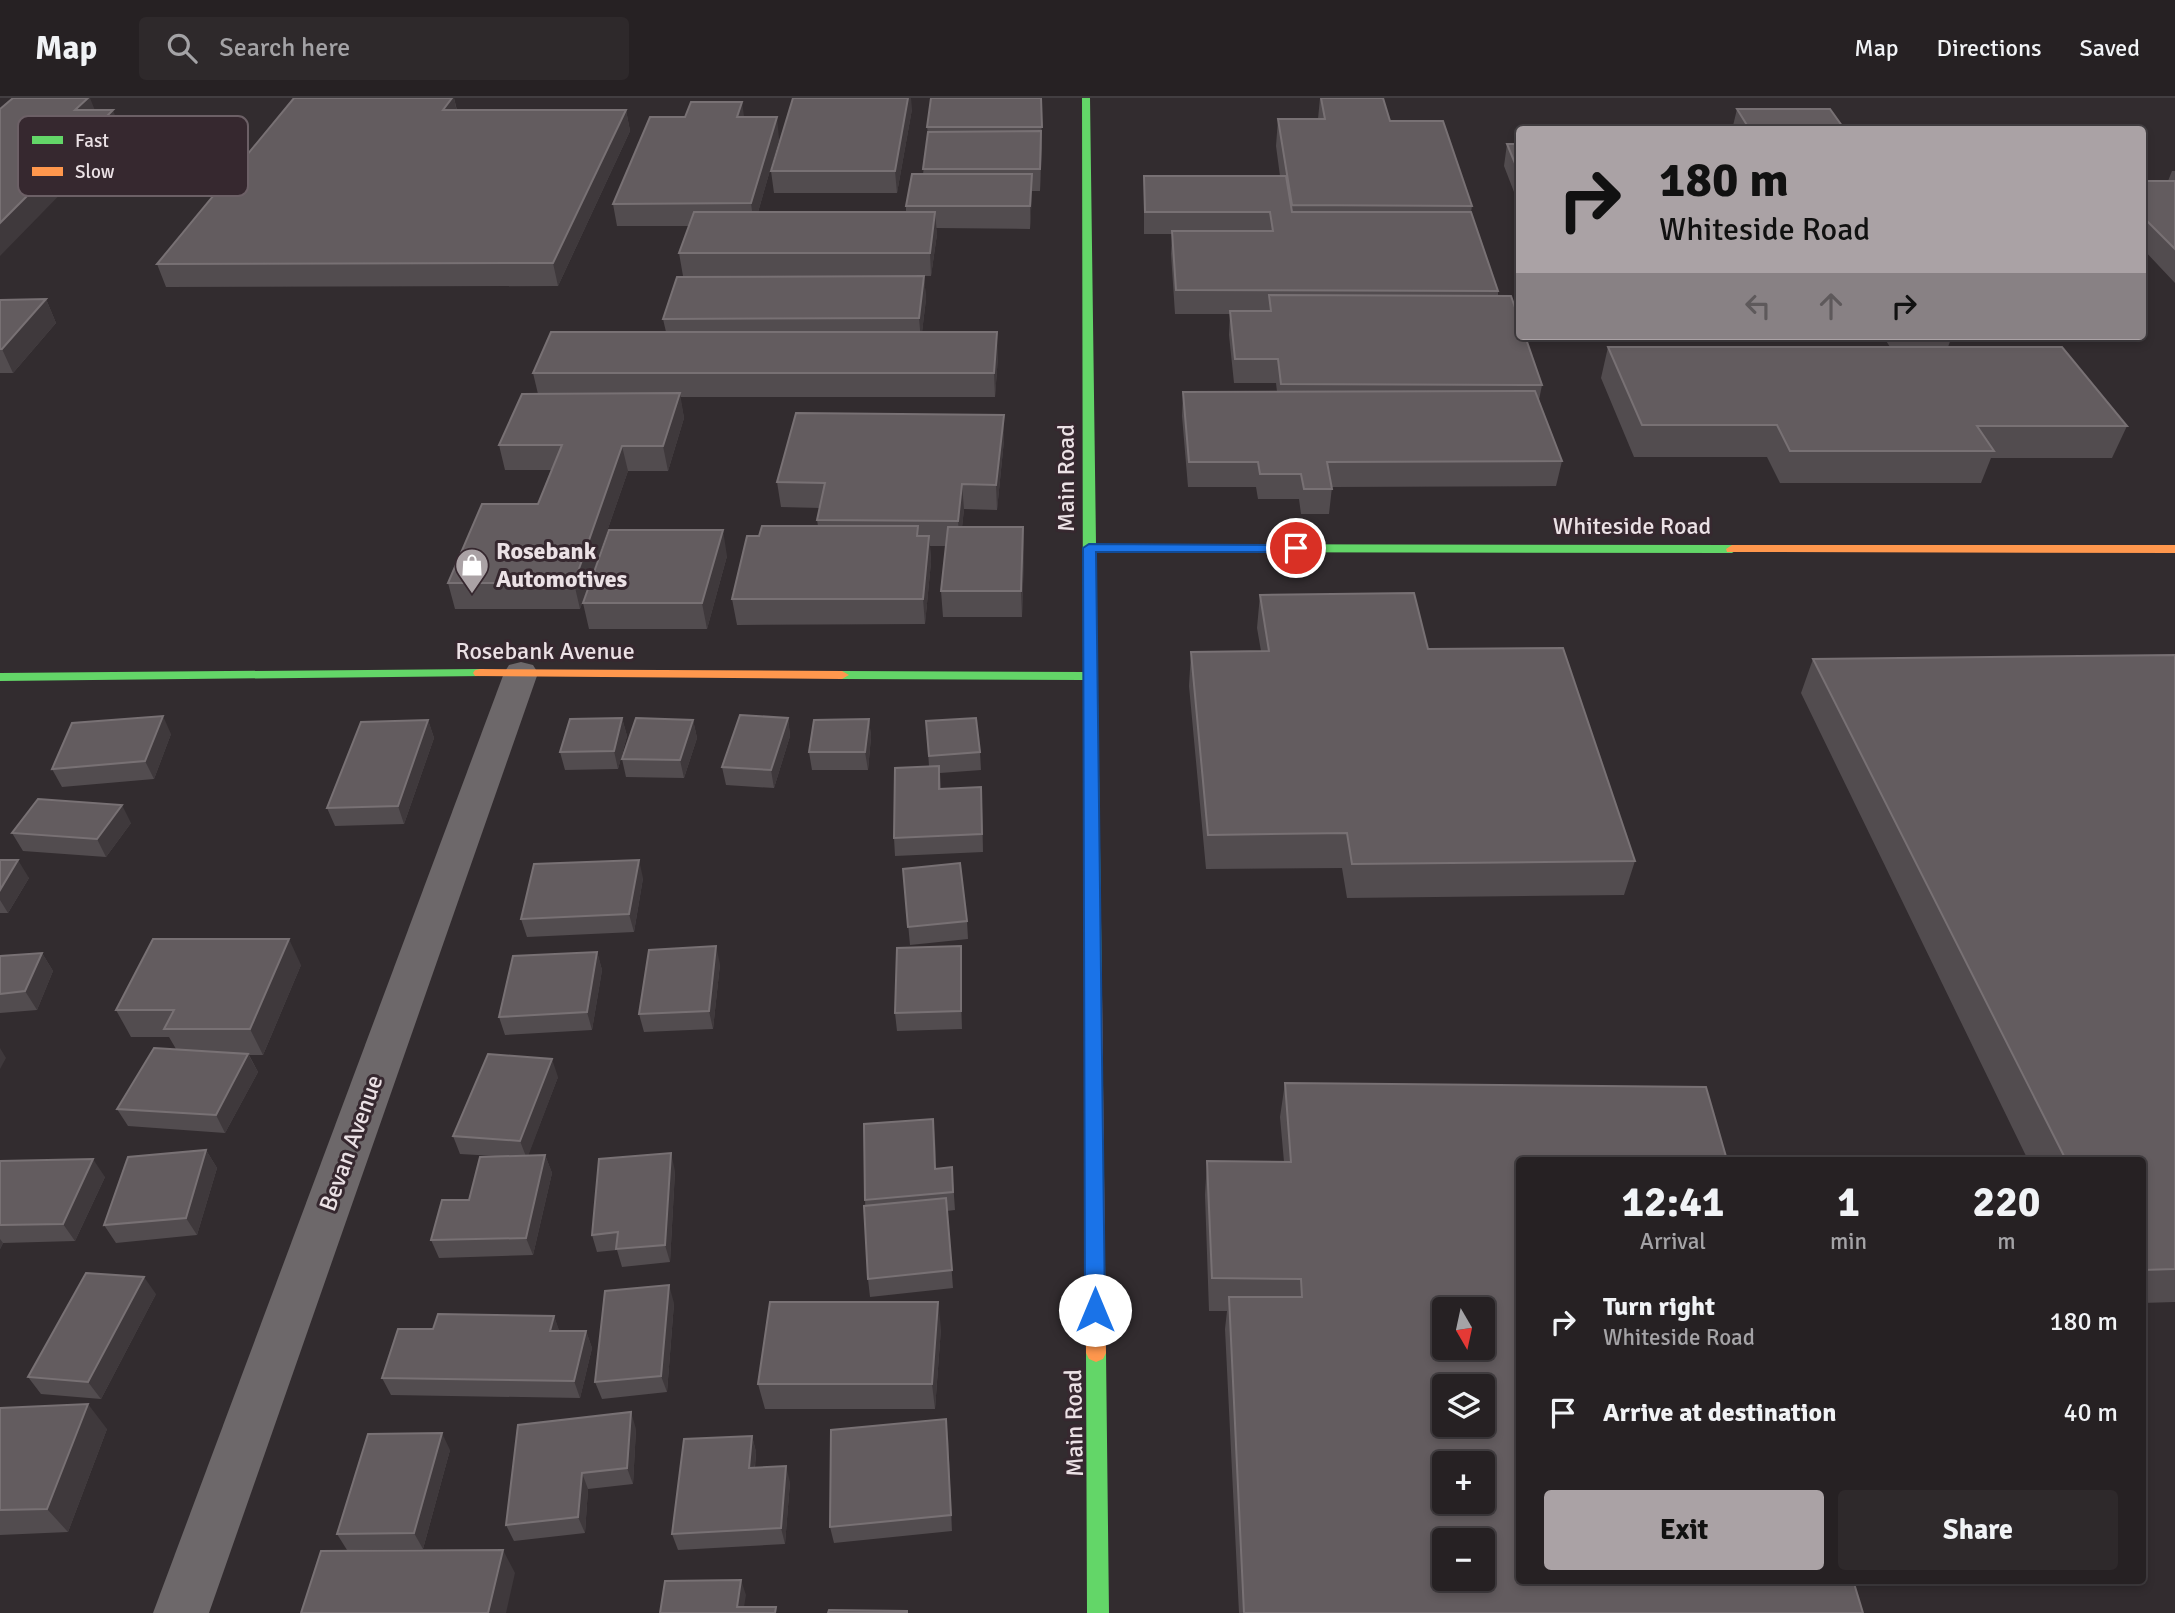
<!DOCTYPE html>
<meta charset="utf-8">
<style>
:root{--surface:#262123;--page:#2e292b;--text:#f1f3f6;--muted:#a4a3a6;--line:#423e41;--accent:#aaa2a5}
body{margin:0;font-family:Signika,sans-serif;background:var(--page);color:var(--text);height:100vh;display:flex;flex-direction:column;font-size:26px;white-space:nowrap}
*{box-sizing:border-box;margin:0}
p{font-size:23px;color:var(--muted)}
.icon{flex:none;width:38px;height:38px;fill:none;stroke:currentColor;stroke-width:2;stroke-linecap:round;stroke-linejoin:round}
.map{position:relative;flex:1;overflow:hidden}
.sheet{position:absolute;left:1516px;top:1059px;width:630px;height:427px;display:flex;flex-direction:column;background:var(--surface);border-radius:7px;box-shadow:0 4px 10px #0003,0 0 0 2px var(--line)}
.sheet>*{flex:none}
.banner{position:absolute;left:1516px;top:28px;width:630px;height:214px;border-radius:7px;box-shadow:0 4px 10px #0003,0 0 0 2px var(--line);background:#aaa2a5;color:#111;overflow:hidden}
.needle{width:46px;rotate:171deg}
.controls{position:absolute;left:1432px;top:1199px;display:grid;gap:14px}
.controls a{display:grid;place-items:center;width:63px;height:63px;border-radius:7px;background:var(--surface);box-shadow:0 4px 10px #0003,0 0 0 2px var(--line);font-size:35px}
.pin{position:absolute;display:grid;place-items:center;width:60px;height:60px;color:#fff;margin:-30px;border:4px solid #fff;border-radius:50%;box-shadow:0 2px 7px #0007}
.me{position:absolute;width:77px;margin:-38px;rotate:0deg;stroke-linejoin:round;filter:drop-shadow(0 0 5px #0008)}
.turn{display:flex;align-items:center;gap:24px;height:147px;padding:0 28px;font-size:32px}
.turn .icon{width:91px;height:91px;stroke-width:2.5}
.turn b{display:block;font-size:49px;line-height:60px}
.lanes{display:flex;align-items:center;height:66px;padding:0 28px;background:#0003;justify-content:center;gap:35px;direction:ltr}
.lanes .off{opacity:.35}
.eta{display:flex;justify-content:space-evenly;align-items:center;height:119px;text-align:center}
.eta b{font-size:42px;font-weight:700;line-height:49px}
.button{display:flex;gap:14px;margin-top:auto;padding:14px 28px}
.button a{flex:1;height:80px;border-radius:7px;background:var(--accent);color:#111;font-size:28px;font-weight:700;line-height:80px;text-align:center}
.button a+a{background:var(--page);color:var(--text)}
ul{padding:0;list-style:none}
li{display:flex;align-items:center;gap:21px;height:91px;padding:0 28px}
li div{flex:1}
li b{display:block;font-size:26px}
li em{font-style:normal}
header{display:flex;align-items:center;gap:42px;box-sizing:border-box;height:98px;padding:0 35px;background:var(--surface);border-bottom:2px solid var(--line)}
header strong{font-size:33px}
nav{display:flex;gap:38px;margin-inline-start:auto;font-size:24px}
.search{width:490px;height:63px;background:var(--page);display:flex;align-items:center;gap:18px;box-sizing:border-box;padding:0 24px;border-radius:7px;color:var(--muted);font-size:26px}
.map>svg:first-child{display:block}
</style>
<header>
<strong>Map</strong>
<div class="search"><svg class="icon" aria-label="search" viewBox="0 0 24 24"><circle cx="10" cy="10" r="6"/><path d="M15 15l6 6"/></svg>Search here</div>
<nav><a>Map</a><a>Directions</a><a>Saved</a></nav>
</header>
<div class="map">
<svg width="2175" height="1515" viewBox="0 0 2175 1515">
<rect width="100%" height="100%" fill="#322c2f"/>
<g fill="none" stroke-linecap="round" stroke-linejoin="round">
<path fill="#6d686a" fill-rule="evenodd" d="M521 564 533 567 538 575 209 1515H153L504 575 509 567Z"/>
<path fill="#63d668" fill-rule="evenodd" d="M1082 0H1090L1096 446 1732 447 1738 451 1732 455 1096 454 1102 897 1099 902H1087L1084 897 1083 582 842 581 835 577 842 573 1083 574Z
M480 571 485 572 487 575 485 578 0 583V575Z
M1096 1246 1103 1249 1106 1255 1109 1515H1087L1086 1255 1089 1249Z"/>
<path fill="#ff974d" fill-rule="evenodd" d="M1732 447H2175V455L1727 454 1726 451Z
M480 571 842 573 849 577 842 581 475 578 473 575 475 572Z
M1093 891 1099 892 1102 897 1106 1255 1103 1261 1096 1264 1089 1261 1086 1255 1084 897 1087 892Z"/>
</g>
<path fill="#524c4f" d="M454 0 457 12H626L630 33 558 188 166 189 157 166Z
M1041 0 1042 50 1040 93H1032L1030 131 936 130 937 136 931 178H924L926 201 922 234 998 258 995 299H680L684 320 668 373H628L580 511H455L448 485 538 406 551 372H505L499 347 538 296 533 275 666 234 663 221 864 178H683L679 155 689 128H617L613 106 744 19 779 41 758 114H906V108L923 76 928 36 927 29Z
M1320 0H1383L1390 23 1472 108 1471 114 1498 193V198L1542 287 1539 302 1562 363 1556 388 1332 389 1329 416H1301L1299 401H1258L1256 389H1188L1182 318 1183 294H1277L1276 285H1234L1229 237 1230 216H1175L1171 156 1172 136H1144V78H1280L1276 48 1278 21H1318Z
M912 11 897 95H774L771 73Z
M1737 11 1845 32H1732Z
M1507 46H1519V107L1504 68Z
M2172 73H2175V185L2142 150V83H2168Z
M46 201 56 225 13 275H0V202Z
M1883 238H1952L1948 249 2127 328 2112 360H1991L1981 385H1780L1767 359H1634L1601 280 1608 249H1890Z
M1004 342 997 412 964 411 962 429H1023L1024 455 1022 519H943L941 493 946 448H930L931 464 925 526 737 527 732 501 759 438 818 428 817 422 820 410 781 409 777 384Z
M727 458 707 531H589L583 505Z
M1260 497 1428 551 1635 763 1624 797 1347 800 1342 770 1206 771 1189 588 1191 554 1261 553 1257 530Z
M2175 557V1204L2142 1205V1062H2028L1801 595 1813 561Z
M622 620 627 638 618 671 565 672 560 654Z
M788 620 790 638 774 690 726 687 722 669Z
M869 621 871 639 868 672H812L809 654Z
M428 622 434 640 404 726 335 728 327 710Z
M693 622 697 640 684 680 626 679 622 661Z
M926 623 980 654 981 672 940 675 941 691 982 707 983 754 895 758 894 740 929 668Z
M171 636 154 681 62 689 52 671Z
M131 725 106 759 23 753 12 735Z
M0 762 29 780 8 815H0Z
M903 771 967 823 968 841 910 847Z
M643 780 634 834 527 839 521 821Z
M961 848 962 866V931L897 933 895 915Z
M597 854 602 872 592 932 505 937 499 919Z
M42 855 53 873 37 912 0 915V858Z
M720 866 713 931 644 934 639 916Z
M301 867 263 957H249L258 974 225 1035 128 1028 117 1011 176 951 169 939H131L116 912Z
M558 979 528 1057H545L552 1075 533 1157 439 1160 431 1142 469 1102 495 1058 460 1056 453 1038Z
M1285 985 1863 1515H1239L1225 1231 1227 1213H1209L1205 1097 1207 1063 1284 1064 1280 1019Z
M935 1039 936 1071 952 1069 955 1112 947 1113 953 1190 870 1199 868 1181 865 1102Z
M206 1052 217 1070 197 1137 116 1145 104 1127Z
M0 1063 105 1079 75 1143 3 1145 0 1151Z
M675 1073 670 1164 622 1169 617 1152 597 1154 592 1137Z
M156 1196 101 1301 41 1296 28 1279Z
M674 1205 667 1294 602 1301 595 1284Z
M554 1218 559 1233H586L592 1250 580 1300 391 1297 382 1280 433 1231Z
M941 1230 935 1311H765L758 1286Z
M0 1310 107 1331 68 1434 0 1437Z
M636 1331 633 1386 588 1391 585 1435 514 1443 506 1427Z
M752 1338 756 1354 755 1370 790 1384 785 1446 678 1452 672 1436Z
M948 1338 952 1433 834 1445 830 1429Z
M450 1352 423 1451 347 1452 337 1436Z"/>
<path fill="#3f393c" d="M88 0H90L98 20 75 12Z
M452 0H454L458 19 443 12Z
M908 0H911L912 11 897 95 895 73Z
M742 4 745 25 737 19Z
M113 12 121 34 0 158V125Z
M626 12 630 33 558 188 553 165Z
M777 19 779 41 754 128 751 105Z
M1041 33V55L1040 93V71Z
M1032 76V98L1030 131V108Z
M935 114 937 136 931 178 930 155Z
M924 178 926 201 921 243 919 220Z
M46 201 56 225 13 275 2 251Z
M997 234 998 258 995 299 994 275Z
M680 295 684 320 668 373 663 348Z
M1004 317V342L997 412 996 387Z
M622 348 628 373 580 511 574 485Z
M962 386 964 411 960 448 958 423Z
M1023 429 1024 455 1022 519 1021 493Z
M723 432 727 458 707 531 702 505Z
M929 438 931 464 925 526 923 501Z
M163 618 171 636 154 681 145 663Z
M622 620 627 638 618 671 614 653Z
M788 620 790 638 774 690 771 672Z
M869 621 871 639 868 672 865 654Z
M428 622 434 640 404 726 398 708Z
M693 622 697 640 684 680 680 662Z
M122 707 131 725 106 759 97 741Z
M18 762 29 780 8 815 0 802V792Z
M639 762 643 780 634 834 629 816Z
M289 841 301 867 263 957 250 931Z
M716 848 720 866 713 931 709 913Z
M961 848 962 866V931L961 913Z
M597 854 602 872 592 932 587 914Z
M42 855 53 873 37 912 25 893Z
M0 950 6 960 0 971Z
M248 956 258 974 225 1035 216 1017Z
M552 961 558 979 527 1061 520 1043Z
M933 1021 935 1039 937 1089 935 1071Z
M206 1052 217 1070 197 1137 186 1120Z
M671 1055 675 1073 670 1164 665 1147Z
M545 1057 552 1075 533 1157 526 1140Z
M93 1061 105 1079 75 1143 63 1126Z
M0 1141 3 1145 0 1151Z
M144 1179 156 1196 101 1301 88 1284Z
M669 1187 674 1205 667 1294 661 1278Z
M938 1204 941 1230 935 1311 932 1286Z
M554 1218 560 1235 550 1233Z
M586 1233 592 1250 580 1300 574 1283Z
M88 1306 107 1331 68 1434 47 1411Z
M631 1314 636 1331 633 1386 627 1370Z
M946 1321 948 1338 952 1433 951 1417Z
M442 1335 450 1352 423 1451 414 1435Z
M752 1338 756 1354 753 1386 749 1370Z
M786 1368 790 1384 785 1446 781 1430Z
M582 1375 588 1391 585 1435 578 1419Z
M503 1452 515 1475 506 1515H488Z
M741 1482 746 1497 743 1515 737 1509Z"/>
<path fill="#635c5f" stroke="#787174" stroke-width="2" fill-rule="evenodd" d="M13 0H88L75 12H113L0 125V11Z
M294 0H452L443 12H626L553 165 157 166Z
M793 0H908L895 73H771Z
M931 0H1041L1042 29H927Z
M1321 0H1383L1390 23H1443L1472 108 1292 107 1278 21H1325Z
M691 4H742L737 19H777L751 105 613 106 650 19H685Z
M1737 11H1830L1845 32H1750Z
M1041 33 1040 71H923L928 34Z
M1507 46H1519V75Z
M912 76H1032L1030 108H906Z
M1144 78H1286L1292 114H1471L1498 193 1176 192 1172 133H1273L1270 114H1145Z
M2142 83H2175V151L2142 118Z
M694 114H935L930 155H679Z
M924 178 919 220 663 221 677 179Z
M1269 197 1511 198 1519 221V238H1525L1542 287 1281 286 1278 261H1235L1230 213H1271Z
M46 201 2 251H0V202Z
M551 234H997L994 275H533Z
M1608 249H2062L2127 328H1977L1994 353H1790L1777 327H1642Z
M1535 293 1562 363 1327 364 1332 391H1304L1301 376H1260L1258 364H1189L1183 294Z
M680 295 663 348H622L574 485H448L482 406H538L562 347H499L522 296Z
M796 315 1004 317 996 387 962 386 958 423 817 422 825 385 777 384Z
M762 428H918L917 438H929L923 501H732L747 438H759Z
M948 429H1023L1021 493H941Z
M609 432H723L702 505H583Z
M1414 495 1428 551 1563 550 1635 763 1352 766 1347 735 1208 737 1191 554 1269 553 1260 497Z
M2175 557V1171L2142 1172V1062H2066L1813 561Z
M740 617 788 620 771 672 722 669Z
M163 618 145 663 52 671 72 625Z
M622 620 614 653 560 654 570 621Z
M636 620 693 622 680 662 622 661Z
M976 620 980 654 929 658 926 623Z
M869 621 865 654H809L814 622Z
M428 622 398 708 327 710 361 624Z
M939 668V691L981 689 982 736 894 740 895 670Z
M38 701 122 707 97 741 12 735Z
M0 762H18L0 792Z
M639 762 629 816 521 821 534 766Z
M960 765 967 823 908 829 903 771Z
M153 841H289L250 931H164L174 912H116Z
M716 848 709 913 639 916 649 852Z
M961 848V913L895 915 897 850Z
M597 854 587 914 499 919 513 858Z
M42 855 25 893 0 896V858Z
M154 950 248 956 216 1017 117 1011Z
M488 956 552 961 520 1043 453 1038Z
M1285 985 1706 989 1727 1062H1519V1482H1853L1863 1515H1244L1229 1199H1302L1301 1181 1212 1180 1207 1063 1291 1064ZM1444 1211H1482V1250H1444ZM1444 1288H1482V1326H1444ZM1444 1365H1482V1404H1444ZM1444 1442H1482V1480H1444Z
M933 1021 935 1071 952 1069 953 1094 865 1102 864 1026Z
M206 1052 186 1120 104 1127 128 1059Z
M671 1055 665 1147 616 1151 618 1134 592 1137 599 1061Z
M545 1057 526 1140 431 1142 442 1102H469L480 1059Z
M93 1061 63 1126 0 1127V1063Z
M946 1100 952 1172 868 1181 864 1108Z
M86 1175 144 1179 88 1284 28 1279Z
M669 1187 661 1278 595 1284 605 1193Z
M770 1204H938L932 1286H758Z
M438 1216 554 1218 550 1233H586L574 1283 382 1280 398 1231H433Z
M88 1306 47 1411 0 1412V1310Z
M631 1314 627 1370 582 1375 578 1419 506 1427 518 1327Z
M946 1321 951 1417 830 1429 831 1332Z
M442 1335 414 1435 337 1436 368 1336Z
M752 1338 749 1370 786 1368 781 1430 672 1436 684 1341Z
M503 1452 488 1515H301L321 1453Z
M741 1482 737 1509H776L775 1515H660L665 1483Z
M829 1512 907 1513V1515H828Z"/>
<path fill="#1a73e8" stroke="#114b97" stroke-width="2" d="M1089 446 1296 447 1303 450 1296 454H1096L1105 1212 1102 1218 1095 1221 1088 1218 1085 1212 1083 450Z"/>
<defs>
<g id="shop-pin" transform="scale(1.75)"><path d="M0 17L-7.5 6A9.5 9.5 0 1 1 7.5 6Z" fill="#aaa2a5" stroke="#36282f"/><path d="M-5-2.5h2.3a2.7 3.5 0 0 1 5.4 0H5L5.5 6h-11ZM-1.5-2.5h3a1.5 2.3 0 0 0-3 0Z" fill="#fff"/></g>
</defs>
<g fill-rule="evenodd">
<use href="#shop-pin" x="472" y="467"/>
</g>
<g text-anchor="middle" dominant-baseline="central" stroke-width="6" stroke-linejoin="round" paint-order="stroke">
<g font-size="24" fill="#ebe1e5" stroke="#36282f">
<text transform="translate(1066 380) rotate(-90)">Main Road</text>
<text x="1632" y="428">Whiteside Road</text>
<text x="545" y="553">Rosebank Avenue</text>
<text transform="translate(351 1045) rotate(-70)">Bevan Avenue</text>
<text transform="translate(1074 1325) rotate(-91)">Main Road</text>
</g>
<g font-size="24" font-weight="bold" fill="#ebe1e5" stroke="#36282f" text-anchor="start">
<text x="496" y="453">Rosebank<tspan x="496" dy="28">Automotives</tspan></text>
</g>
</g>
<rect x="18" y="18" width="230" height="80" rx="10" fill="#36282f" stroke="#6c6066" stroke-width="2"/>
<rect x="32" y="38" width="31" height="8" fill="#63d668"/>
<rect x="32" y="69" width="31" height="9" fill="#ff974d"/>
<g font-size="19" fill="#ebe1e5">
<text x="75" y="49">Fast</text>
<text x="75" y="80">Slow</text>
</g>
</svg>
<div class="controls">
<a><svg class="needle" viewBox="-14 -14 28 28"><path d="M0-13l5 13h-10z" fill="#e53935"/><path d="M0 13l5-13h-10z" fill="#a4a3a6"/></svg></a>
<a><svg class="icon" aria-label="layers" viewBox="0 0 24 24"><path d="M12 4l9 5-9 5-9-5zM3 14l9 5 9-5"/></svg></a>
<a>+</a>
<a>−</a>
</div>
<div class="pin" style="left:1296px;top:450px;background:#d93025"><svg class="icon" aria-label="arrive" viewBox="0 0 24 24"><path d="M6 21V4h12l-3 4 3 4H6"/></svg></div>
<svg class="me" style="left:1095px;top:1212px" viewBox="-20 -20 40 40"><circle r="19" fill="#fff"/><path d="M0-13L10 11 0 6-10 11z" fill="#1a73e8"/></svg>
<div class="banner">
<div class="turn"><svg class="icon" aria-label="right" viewBox="0 0 24 24"><path d="M7 20v-9h11M14 6l5 5-5 5"/></svg><div><b>180 m</b>Whiteside Road</div></div>
<div class="lanes"><svg class="icon off" aria-label="left" viewBox="0 0 24 24"><path d="M17 20v-9H6M10 6l-5 5 5 5"/></svg><svg class="icon off" aria-label="ahead" viewBox="0 0 24 24"><path d="M12 20V5M6 11l6-6 6 6"/></svg><svg class="icon" aria-label="right" viewBox="0 0 24 24"><path d="M7 20v-9h11M14 6l5 5-5 5"/></svg></div>
</div>
<section class="sheet">
<div class="eta">
<div><b>12:41</b><p>Arrival</p></div>
<div><b>1</b><p>min</p></div>
<div><b>220</b><p>m</p></div>
</div>
<ul>
<li><svg class="icon" aria-label="right" viewBox="0 0 24 24"><path d="M7 20v-9h11M14 6l5 5-5 5"/></svg><div><b>Turn right</b><p>Whiteside Road</p></div><em>180 m</em></li>
<li><svg class="icon" aria-label="arrive" viewBox="0 0 24 24"><path d="M6 21V4h12l-3 4 3 4H6"/></svg><div><b>Arrive at destination</b></div><em>40 m</em></li>
</ul>
<div class="button"><a>Exit</a><a>Share</a></div>
</section>
</div>
